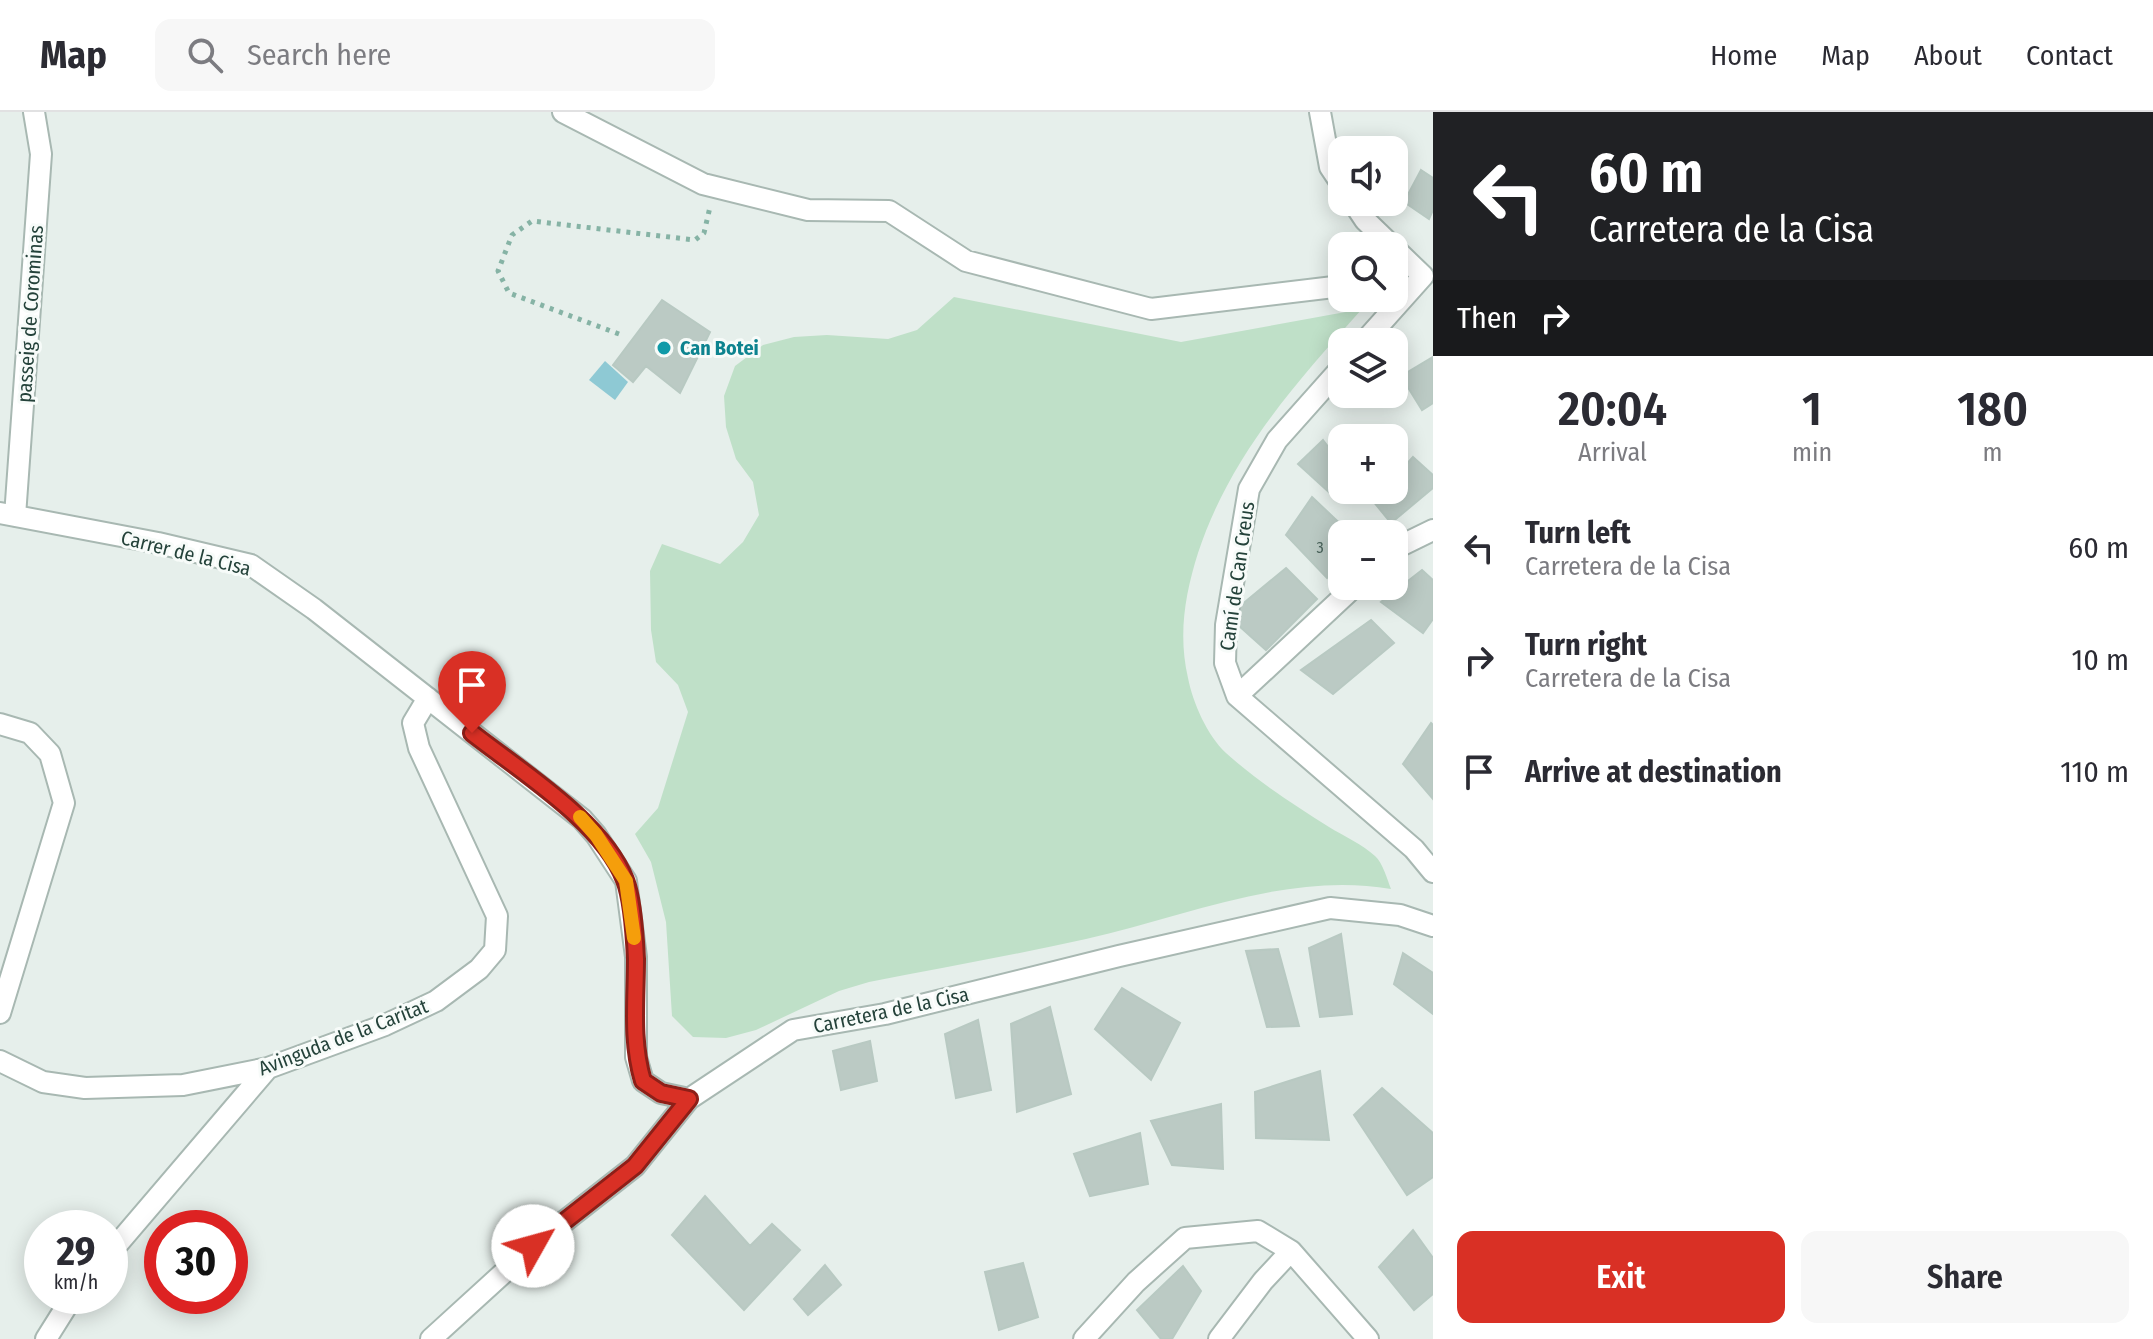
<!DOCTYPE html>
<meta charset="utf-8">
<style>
:root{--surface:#fff;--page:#f7f7f7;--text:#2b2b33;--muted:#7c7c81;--line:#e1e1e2;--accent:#d93025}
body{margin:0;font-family:"Fira Sans Condensed",sans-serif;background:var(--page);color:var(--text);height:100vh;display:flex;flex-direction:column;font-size:30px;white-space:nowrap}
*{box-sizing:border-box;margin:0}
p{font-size:26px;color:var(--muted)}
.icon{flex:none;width:44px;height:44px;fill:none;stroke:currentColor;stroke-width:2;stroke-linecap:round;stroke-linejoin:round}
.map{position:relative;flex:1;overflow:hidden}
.side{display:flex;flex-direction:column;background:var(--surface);width:720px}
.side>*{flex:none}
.top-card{background:#202124;color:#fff;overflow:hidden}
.fabs{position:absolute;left:1328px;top:24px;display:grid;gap:16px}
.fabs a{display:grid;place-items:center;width:80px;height:80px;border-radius:16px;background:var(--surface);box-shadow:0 4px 20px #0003;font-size:40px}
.speed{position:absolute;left:24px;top:1098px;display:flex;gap:16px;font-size:40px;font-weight:700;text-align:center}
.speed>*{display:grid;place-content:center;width:104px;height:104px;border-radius:50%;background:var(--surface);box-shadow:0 4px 20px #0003;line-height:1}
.speed small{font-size:20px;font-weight:400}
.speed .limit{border:12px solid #d22;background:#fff;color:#111}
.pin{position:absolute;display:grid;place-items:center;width:68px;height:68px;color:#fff;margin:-82px -34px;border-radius:50% 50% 50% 0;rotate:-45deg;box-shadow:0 0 8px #0007}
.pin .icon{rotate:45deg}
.me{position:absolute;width:88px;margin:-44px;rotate:52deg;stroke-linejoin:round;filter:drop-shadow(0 0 6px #0008)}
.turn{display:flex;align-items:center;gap:28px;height:168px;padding:0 24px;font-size:36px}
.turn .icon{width:104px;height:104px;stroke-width:2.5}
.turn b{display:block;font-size:56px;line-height:68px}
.then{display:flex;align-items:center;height:76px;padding:0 24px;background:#0003;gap:16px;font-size:30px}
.eta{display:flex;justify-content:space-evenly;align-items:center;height:136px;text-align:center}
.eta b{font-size:48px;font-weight:600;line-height:56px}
.action{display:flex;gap:16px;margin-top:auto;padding:16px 24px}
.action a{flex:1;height:92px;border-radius:16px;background:var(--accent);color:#fff;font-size:32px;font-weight:600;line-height:92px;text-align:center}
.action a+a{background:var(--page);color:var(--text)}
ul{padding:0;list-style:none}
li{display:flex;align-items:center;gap:24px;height:112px;padding:0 24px}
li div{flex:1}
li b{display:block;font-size:30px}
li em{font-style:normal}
header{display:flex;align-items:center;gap:48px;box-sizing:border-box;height:112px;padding:0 40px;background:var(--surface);border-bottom:2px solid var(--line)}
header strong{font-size:38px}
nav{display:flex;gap:44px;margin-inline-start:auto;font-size:28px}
.search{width:560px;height:72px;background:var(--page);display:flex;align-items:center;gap:20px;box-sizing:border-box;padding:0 28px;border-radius:16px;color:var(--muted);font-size:30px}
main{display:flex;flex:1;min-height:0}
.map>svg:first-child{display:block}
</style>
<header>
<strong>Map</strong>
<div class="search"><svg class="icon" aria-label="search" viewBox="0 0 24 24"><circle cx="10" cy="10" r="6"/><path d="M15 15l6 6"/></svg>Search here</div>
<nav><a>Home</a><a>Map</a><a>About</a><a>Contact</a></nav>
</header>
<main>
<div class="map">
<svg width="1433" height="1227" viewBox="0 0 1433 1227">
<rect width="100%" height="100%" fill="#e6efeb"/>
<path fill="#bfe0c8" d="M954 185 1181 230 1362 197C1295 272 1230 344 1198 441 1185 482 1178 523 1188 566 1193 591 1207 623 1226 641 1257 669 1294 693 1329 715 1344 724 1363 733 1375 744 1383 751 1387 767 1391 777 1288 759 1185 805 1086 827 1014 843 941 856 869 870L839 879 756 918 726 926 693 925 672 904 666 810 651 750 635 722 658 696 688 600 678 573 656 550 651 518 650 459 662 432 720 452 743 430 759 403 753 370 736 347 726 315 724 284 735 254 763 233 794 225 827 223 888 227 917 218Z"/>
<path fill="#8ec9d4" d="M605 249 628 270 615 288 589 268Z"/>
<path fill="#bbcac4" stroke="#b8c9c2" stroke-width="2" d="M1421 58 1433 66V98L1429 107 1404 90Z
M662 188 710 220 680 281 646 254 633 270 613 253Z
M1433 245V291L1422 298 1401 264Z
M1323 328 1342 353V375L1332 383 1298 352Z
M1413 345 1433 363V376L1391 411 1373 389 1383 378H1394V366Z
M1312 385 1351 422H1342V446L1327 466 1286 423Z
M1286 456 1317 487 1266 538 1228 504Z
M1422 458 1433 468V507L1423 521 1381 490Z
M1371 508 1394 531 1333 582 1301 558Z
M1431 611 1433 613V687L1403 652Z
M1341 822 1352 902 1320 905 1309 836Z
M1278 837 1299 914 1267 915 1246 839Z
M1403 841 1433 861V902L1394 872Z
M1122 876 1180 911 1151 968 1095 917Z
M1050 895 1071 982 1017 1000 1011 912Z
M978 908 991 978 956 986 945 922Z
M870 929 877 969 841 978 833 939Z
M1320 959 1329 1028 1256 1026 1255 980Z
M1382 976 1433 1021V1065L1407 1083 1354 1003Z
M1221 992 1223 1057 1172 1053 1151 1009Z
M1140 1021 1148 1072 1090 1084 1074 1042Z
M705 1084 750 1134 772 1112 800 1138 744 1198 672 1123Z
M1413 1118 1433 1146V1182L1414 1198 1379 1155Z
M1023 1151 1038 1205 999 1218 985 1160Z
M825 1153 841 1173 808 1203 794 1187Z
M1183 1154 1201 1179 1172 1227H1161L1137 1198Z"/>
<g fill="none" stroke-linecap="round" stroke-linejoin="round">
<g stroke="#a8b8b2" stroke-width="24">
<path id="street" d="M563 0 703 72 808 98 889 99 966 149 1151 197 1342 174
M1320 0 1330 55 1342 73
M1353 90 1365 108 1392 134
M1364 230 1423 164 1394 136
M1342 255 1277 328 1249 377 1226 513 1225 551 1237 584 1414 737 1433 760
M0 401 158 431 251 453 314 497 582 707 596 723 626 769 636 845V945L643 969 661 981 689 987
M15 404 41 42 34 0
M1394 437 1433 418
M1237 584 1355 474
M0 612 30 621 50 642 64 691 0 901
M0 949 43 970 85 976 183 973 268 956 385 913 436 889 479 857 495 838 497 804 419 636 413 611 428 586
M110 1141 268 956
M46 1227 73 1184
M431 1227 533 1134 635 1054 689 987 793 918 885 902 1119 844 1330 796 1400 803 1433 814
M1084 1227 1136 1170 1185 1126 1258 1119 1291 1139 1368 1227
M1219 1227 1263 1169 1291 1139"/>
</g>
<path stroke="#86b3a5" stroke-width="5" stroke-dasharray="4 6" stroke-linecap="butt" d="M619 222 509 181 498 159 512 123 532 109 695 128 704 121 710 95"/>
<use href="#street" stroke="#fff" stroke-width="20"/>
</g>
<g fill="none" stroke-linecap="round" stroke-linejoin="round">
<g stroke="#8d1f18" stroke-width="20">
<path id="route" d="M472 621C520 659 603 710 625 768 633 788 635 826 636 847 636 889 631 929 643 969L661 981 689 987 635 1054 533 1134"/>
</g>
<use href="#route" stroke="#d93025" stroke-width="14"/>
<path stroke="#f59e0b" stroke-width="14" d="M580 705 596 723 626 769 634 826"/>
</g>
<circle fill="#0f9aa8" stroke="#f7fbf9" stroke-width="3" cx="664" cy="236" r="8"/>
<g text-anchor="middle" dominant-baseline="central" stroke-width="6" stroke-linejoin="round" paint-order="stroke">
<g font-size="16" fill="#4a645c">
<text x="1320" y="435">3</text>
</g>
<g font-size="20" fill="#24423a" stroke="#f7fbf9">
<text transform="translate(30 202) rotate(-86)">passeig de Corominas</text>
<text transform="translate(186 441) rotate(14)">Carrer de la Cisa</text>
<text transform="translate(1237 464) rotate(-82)">Camí de Can Creus</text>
<text transform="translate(891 898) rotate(-12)">Carretera de la Cisa</text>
<text transform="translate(343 925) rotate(-21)">Avinguda de la Caritat</text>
</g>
<g font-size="20" font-weight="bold" fill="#0d838f" stroke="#f7fbf9" text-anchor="start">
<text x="680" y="236">Can Botei</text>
</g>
</g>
</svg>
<div class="fabs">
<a><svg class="icon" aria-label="sound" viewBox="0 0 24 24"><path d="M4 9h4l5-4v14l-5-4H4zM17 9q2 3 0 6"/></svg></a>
<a><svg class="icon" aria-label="search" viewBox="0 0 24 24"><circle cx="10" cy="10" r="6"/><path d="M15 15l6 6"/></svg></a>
<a><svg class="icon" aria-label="layers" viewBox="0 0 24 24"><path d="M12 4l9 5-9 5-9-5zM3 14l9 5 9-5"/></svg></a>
<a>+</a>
<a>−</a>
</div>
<div class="speed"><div>29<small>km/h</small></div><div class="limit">30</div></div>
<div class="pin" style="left:472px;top:621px;background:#d93025"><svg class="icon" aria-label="arrive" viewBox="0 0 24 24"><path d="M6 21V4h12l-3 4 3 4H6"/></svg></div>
<svg class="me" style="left:533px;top:1134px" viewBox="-20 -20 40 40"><circle r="19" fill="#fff"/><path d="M0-13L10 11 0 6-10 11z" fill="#d93025"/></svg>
</div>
<section class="side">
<div class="top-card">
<div class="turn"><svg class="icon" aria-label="left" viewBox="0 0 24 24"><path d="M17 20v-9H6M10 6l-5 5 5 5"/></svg><div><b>60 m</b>Carretera de la Cisa</div></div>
<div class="then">Then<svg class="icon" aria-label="right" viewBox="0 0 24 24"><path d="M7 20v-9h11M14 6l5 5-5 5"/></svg></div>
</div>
<div class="eta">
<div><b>20:04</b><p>Arrival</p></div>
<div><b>1</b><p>min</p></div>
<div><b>180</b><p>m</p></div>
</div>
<ul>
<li><svg class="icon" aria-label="left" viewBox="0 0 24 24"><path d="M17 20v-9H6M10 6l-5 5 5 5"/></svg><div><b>Turn left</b><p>Carretera de la Cisa</p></div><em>60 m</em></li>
<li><svg class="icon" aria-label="right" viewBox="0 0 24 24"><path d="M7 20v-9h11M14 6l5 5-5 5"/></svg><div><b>Turn right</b><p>Carretera de la Cisa</p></div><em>10 m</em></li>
<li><svg class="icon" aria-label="arrive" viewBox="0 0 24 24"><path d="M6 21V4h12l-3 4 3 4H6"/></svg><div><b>Arrive at destination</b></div><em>110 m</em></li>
</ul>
<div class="action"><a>Exit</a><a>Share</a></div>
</section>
</main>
